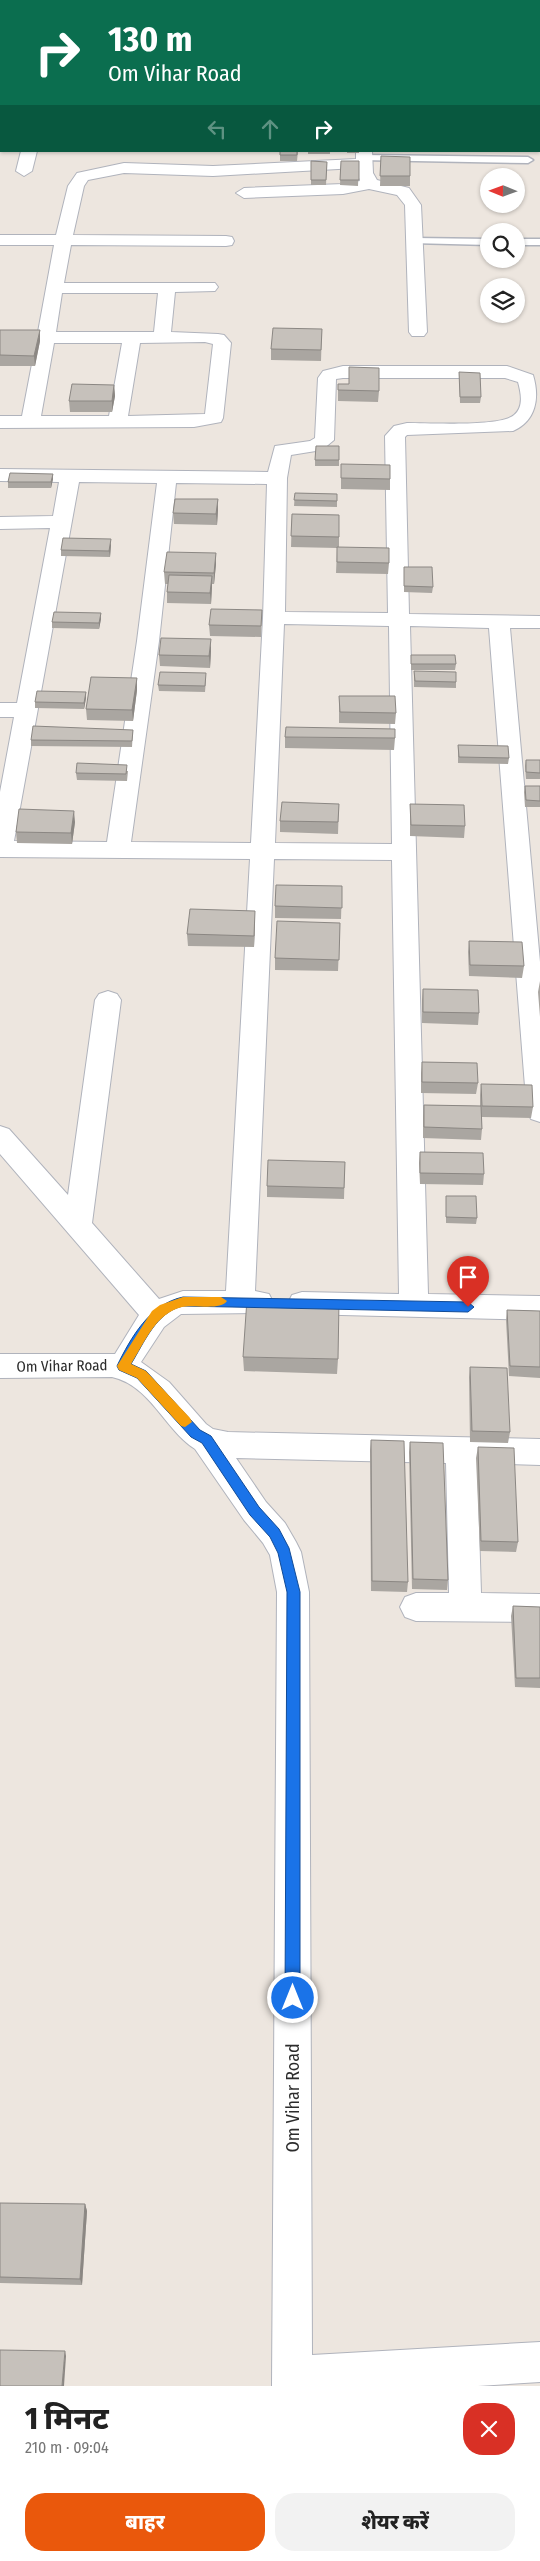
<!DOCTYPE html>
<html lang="hi">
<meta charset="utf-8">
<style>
:root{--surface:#fff;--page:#f2f2f2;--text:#222;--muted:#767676;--accent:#ea580c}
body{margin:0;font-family:"Fira Sans Condensed","Noto Sans Devanagari",sans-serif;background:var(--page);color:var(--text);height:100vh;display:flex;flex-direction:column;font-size:19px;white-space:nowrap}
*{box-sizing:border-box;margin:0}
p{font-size:16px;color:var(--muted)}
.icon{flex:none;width:28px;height:28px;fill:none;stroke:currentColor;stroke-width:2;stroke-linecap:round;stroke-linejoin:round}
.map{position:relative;height:2386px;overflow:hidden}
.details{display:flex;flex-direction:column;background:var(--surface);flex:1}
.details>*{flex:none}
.guide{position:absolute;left:0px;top:0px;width:540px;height:152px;box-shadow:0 1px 4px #0004;background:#0b6e4f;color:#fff;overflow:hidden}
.needle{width:32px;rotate:271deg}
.fabs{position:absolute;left:480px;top:168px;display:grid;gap:10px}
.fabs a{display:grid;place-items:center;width:45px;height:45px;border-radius:50%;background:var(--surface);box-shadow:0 1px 4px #0004;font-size:25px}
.pin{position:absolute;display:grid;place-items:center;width:42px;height:42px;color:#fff;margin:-51px -21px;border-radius:50% 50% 50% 0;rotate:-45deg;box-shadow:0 0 5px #0007}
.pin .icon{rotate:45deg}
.me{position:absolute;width:55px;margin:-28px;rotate:0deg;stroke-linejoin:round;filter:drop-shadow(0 0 4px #0008)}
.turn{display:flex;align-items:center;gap:18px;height:105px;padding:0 25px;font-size:22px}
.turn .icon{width:65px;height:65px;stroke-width:2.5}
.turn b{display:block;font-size:35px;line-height:42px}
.lanes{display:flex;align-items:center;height:48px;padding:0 25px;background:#0003;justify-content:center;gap:25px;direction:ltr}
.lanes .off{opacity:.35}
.round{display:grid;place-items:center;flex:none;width:52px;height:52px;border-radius:20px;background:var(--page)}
.headline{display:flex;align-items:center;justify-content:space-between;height:85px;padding:0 25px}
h1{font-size:30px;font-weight:800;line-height:38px}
.button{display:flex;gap:10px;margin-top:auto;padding:10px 25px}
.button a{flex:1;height:58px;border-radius:20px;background:var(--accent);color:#fff;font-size:20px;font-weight:800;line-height:58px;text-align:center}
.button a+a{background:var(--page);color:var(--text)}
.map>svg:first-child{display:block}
</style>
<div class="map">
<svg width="540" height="2386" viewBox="0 0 540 2386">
<rect width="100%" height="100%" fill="#ede6df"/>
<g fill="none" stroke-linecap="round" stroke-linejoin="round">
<g stroke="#b0b3bc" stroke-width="3">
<path id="lane" d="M540 6V12H539V7Z
M364 155 528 157 533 160 528 163 361 160V156Z
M415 238 489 239V245L411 243 410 241Z
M516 239H540V245H516Z"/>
</g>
<g stroke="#b0b3bc" stroke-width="2">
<path id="street" d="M21 151H37L32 171 24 176 16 171Z
M356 151H372L373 173 377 180 409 188 421 205 427 332 424 336H412L409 332 405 205 397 195 369 189 343 194 244 198 236 193 244 188 343 184 360 181 356 168 213 176 124 173 88 180 84 186 73 235 226 236 232 237 234 241 232 245 226 246 71 245 64 283H215L218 287 215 291 175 292 171 332 218 334 224 335 231 343 223 418 221 422 194 427 0 428V416H22L36 343H0V333L38 332 54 245H0V235H56L68 186 77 173 124 163 213 166 356 159ZM62 293H158L154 332H56ZM205 342 213 344 205 414 128 416 140 343ZM54 343H122L109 416H41Z
M343 366H507L533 375C540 398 536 421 513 431L407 435 405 437 409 614 540 616V628H510L540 962V1122L531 1119 527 1112 489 628 410 626 428 1294 540 1296V1320L302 1314 292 1311 288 1303 292 1295 302 1292 399 1294 392 860 274 859 255 1291 269 1294 273 1302 269 1310 259 1313 181 1314 164 1327 141 1362 169 1382 206 1424 213 1429 228 1432 540 1439V1465L477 1463 481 1593 540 1594V1622L416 1621 405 1617 400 1607 405 1597 416 1593H449L446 1463 236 1458 266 1502 285 1523 296 1542 301 1552 309 1592 312 2355 540 2342V2382L478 2386H272L277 1592 270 1555 263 1543 244 1520 195 1449C164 1429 151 1386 112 1377L0 1378V1354H115L139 1315 0 1154V1126L9 1129 68 1195 95 1000 99 994 108 991 117 994 121 1000 92 1223 159 1299 183 1291H226L250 859 0 857V792L14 717H0V703H17L50 528 0 529V517L53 516 59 482 0 481V469L268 472 275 446 310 441 315 438 318 378 323 371ZM343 378H505L518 382C521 393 524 407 514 415 501 427 428 423 407 423L394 426 385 436 388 613 285 612 287 478 291 455 322 450 334 440 336 379ZM79 482 157 483 137 641 107 842 14 841ZM176 483 267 484 263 618 251 843 131 842 159 641ZM284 624 389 626 392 844 275 843Z"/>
</g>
<use href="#lane" fill="#fff" fill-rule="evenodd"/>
<use href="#street" fill="#fff" fill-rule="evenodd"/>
</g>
<path fill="#aaa6a1" d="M0 62H1V77H0Z
M280 151H298L297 161H280Z
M308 151H330V154H308Z
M347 151H359V153H347Z
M381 156 410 176V186H380Z
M311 161 327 162 326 185H311Z
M341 161H359L358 186 340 185Z
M322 329 321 361 271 360V349Z
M0 330H40V341L35 366H0Z
M459 372 481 397 480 403H460Z
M338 384 379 391 378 402 338 401Z
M114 385 115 396 112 412H70L69 401Z
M339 446V466H315V460Z
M341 464 390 479V490L341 489Z
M53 474V479L51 488H8V482Z
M295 493 337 494V507L294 506Z
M218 499V510L217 525 174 524 173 513Z
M292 514 339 515V547L389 563 388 574 336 573 337 548 291 547Z
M111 545 110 557 61 556V550Z
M216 553V564L214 584H212L211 604 167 603V592L168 584H165L164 572Z
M404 573 433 587 432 593 404 592Z
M262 610 261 637 210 636 209 625Z
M101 613V619L99 629 52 628V622Z
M211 651 210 668 160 666 159 655Z
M411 655 456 664 455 670H411Z
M414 671 456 682V688L414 687Z
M137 678V690L133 721 87 720 86 709Z
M206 679 205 692 159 691 158 685Z
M86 692V698L84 709 35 708V702Z
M339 696 396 713 395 724 339 723Z
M133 730 132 747 31 746V740Z
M285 737 395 738 394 750 285 748Z
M458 745 509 758 508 764 458 763Z
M526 760H540V779H526L525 766Z
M128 771 127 781 77 780 76 773Z
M525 786H540V807H525L524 792Z
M339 804 338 834 280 832V821Z
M410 804 465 826 464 838 410 836Z
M75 822 72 844 17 843 16 832Z
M342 886 341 919 275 918V906Z
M255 922 254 947 188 946 187 934Z
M340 923 338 971 275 970V958Z
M469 941 524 966 522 978 469 976 468 952Z
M540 981V1017L538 992Z
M423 989 479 1013 478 1025 422 1023V1000Z
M422 1062 478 1083 476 1094 421 1093V1073Z
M481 1084 533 1107 531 1118 482 1117V1129L481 1140 423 1138V1116L424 1105 480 1106V1095Z
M420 1152 484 1174 483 1185 420 1184 419 1163Z
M345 1162 344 1199 267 1197V1186Z
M446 1196 477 1218 476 1224 446 1223Z
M507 1310 540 1311V1378L509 1376 506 1320Z
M243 1357 338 1359 337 1374 244 1371Z
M470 1367 510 1432 508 1443 470 1442 469 1377Z
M371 1440 408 1582 407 1592 371 1591 370 1450Z
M410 1442 448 1580 447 1590 412 1589 409 1452Z
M478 1447 518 1542 516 1552 480 1551 476 1458Z
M513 1606 540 1607V1688L515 1687 511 1616Z
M0 2203 85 2204 87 2211 82 2285 0 2283Z"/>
<path fill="#8b8783" d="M40 330V341L35 366 34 356Z
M114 385 115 396 112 412V401Z
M53 474V479L51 488V482Z
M218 499V510L217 525 216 514Z
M111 539V545L110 557 109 551Z
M216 553V564L214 584V573Z
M212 576V587L211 604 210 593Z
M101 613V619L99 629V623Z
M211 639V651L210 668 209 656Z
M137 678V690L133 721 132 710Z
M86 692V698L84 709V703Z
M74 811 75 822 72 844 71 833Z
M255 911V922L254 947V936Z
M85 2204 87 2211 82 2285 80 2279Z
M65 2351 66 2356 64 2386H62Z"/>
<path fill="#c6c1bb" stroke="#8b8783" d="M0 131H1V143H0Z
M280 151H297V155H280Z
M381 156 410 157V176H380Z
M311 161 327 162 326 180H311Z
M341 161H359V180H340Z
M273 328 322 329 321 350 271 349Z
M0 330H40L34 356 0 355Z
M349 367 379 368V391L338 390V384H349Z
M459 372 480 373 481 397H460Z
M72 384 114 385 112 401H69Z
M316 446H339V460H315Z
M341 464 390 465V479L341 478Z
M10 473 53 474 51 482H8Z
M295 493 337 494V501L294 500Z
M175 499H218L216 514 173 513Z
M292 514 339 515V537L291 536Z
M63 538 111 539 109 551 61 550Z
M337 547 389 548V563L337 562Z
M167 552 216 553 214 573 164 572Z
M404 567H432L433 587 404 586Z
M169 575 212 576 210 593 167 592Z
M211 609 262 610 261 626 209 625Z
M54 612 101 613 99 623 52 622Z
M161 638 211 639 209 656 159 655Z
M411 655H455L456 664H411Z
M414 671 456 672V682L415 681Z
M160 672 206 673 205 686 158 685Z
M91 677 137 678 132 710 86 709Z
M37 691 86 692 84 703 35 702Z
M339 696H395L396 713 340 712Z
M33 726 133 730 132 741 31 740Z
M286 727 395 729V738L285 737Z
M458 745 508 746 509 758 459 757Z
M526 760H540V773L526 772Z
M77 763 127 765 126 774 76 773Z
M525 786H540V801L526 800Z
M282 802 339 804 338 822 280 821Z
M410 804 464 805 465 826 411 825Z
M19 809 74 811 71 833 16 832Z
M276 885 342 886V908L275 906Z
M190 909 255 911 254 936 187 934Z
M277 921 340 923 339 960 275 958Z
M469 941 522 942 524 966 470 965Z
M423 989 478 990 479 1013 423 1012Z
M422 1062 477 1063 478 1083 422 1082Z
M481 1084 532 1085 533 1107 482 1106Z
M424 1105 481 1106 482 1129 424 1127Z
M420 1152 483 1153 484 1174 420 1173Z
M268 1160 345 1162 344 1188 267 1186Z
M446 1196H476L477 1218 446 1217Z
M247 1299 339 1302 338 1359 243 1357Z
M507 1310 540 1311V1367L510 1366Z
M470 1367 507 1368 510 1432 472 1431Z
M371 1440 404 1441 408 1582 372 1581Z
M410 1442 443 1443 448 1580 413 1579Z
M478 1447 514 1448 518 1542 481 1541Z
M513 1606 540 1607V1678H516Z
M0 2203 85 2204 80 2279 0 2277Z
M0 2350 65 2351 62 2386H0Z"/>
<path fill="#1a73e8" stroke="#114b97" d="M183 1297 468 1302 474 1307 468 1312 183 1306C156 1312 144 1343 131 1364L146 1371 200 1430 211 1436 259 1507 279 1529 289 1548 300 1592V1998L298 2004 293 2006 287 2004 285 1998 287 1592 278 1553 270 1537 250 1515 202 1443 191 1437 137 1378 119 1370 117 1366C131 1337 150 1304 183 1297Z"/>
<path fill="#f59e0b" d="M183 1297H221L227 1301C221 1311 193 1304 182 1307 155 1314 145 1342 131 1364L146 1371 190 1418 192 1422 185 1427 181 1426 137 1378 119 1370 117 1366 152 1311 160 1305Z"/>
<g text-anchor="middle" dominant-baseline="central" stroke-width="4" stroke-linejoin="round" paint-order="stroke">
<g font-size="15" fill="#2c2c2c" stroke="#fff">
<text transform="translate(62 1366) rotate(-1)">Om Vihar Road</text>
</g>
<g font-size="18" fill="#2c2c2c" stroke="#fff">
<text transform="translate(293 2098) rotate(-90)">Om Vihar Road</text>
</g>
</g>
</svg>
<div class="fabs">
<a><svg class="needle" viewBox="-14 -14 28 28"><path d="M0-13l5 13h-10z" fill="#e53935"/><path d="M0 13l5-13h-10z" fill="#767676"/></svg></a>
<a><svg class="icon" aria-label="search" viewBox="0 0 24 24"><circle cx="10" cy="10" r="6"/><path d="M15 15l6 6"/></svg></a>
<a><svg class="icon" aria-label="layers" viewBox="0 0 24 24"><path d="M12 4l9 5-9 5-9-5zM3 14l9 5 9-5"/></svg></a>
</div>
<div class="pin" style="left:468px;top:1307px;background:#d93025"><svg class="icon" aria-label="arrive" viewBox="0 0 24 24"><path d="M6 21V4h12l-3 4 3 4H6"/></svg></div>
<svg class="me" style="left:293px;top:1998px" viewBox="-20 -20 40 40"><circle r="17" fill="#1a73e8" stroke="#fff" stroke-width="3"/><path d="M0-11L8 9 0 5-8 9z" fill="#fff"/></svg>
<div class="guide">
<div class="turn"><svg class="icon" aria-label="right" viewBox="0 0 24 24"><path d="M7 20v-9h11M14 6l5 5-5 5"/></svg><div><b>130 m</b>Om Vihar Road</div></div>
<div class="lanes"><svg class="icon off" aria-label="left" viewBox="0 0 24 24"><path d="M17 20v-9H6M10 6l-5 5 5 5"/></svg><svg class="icon off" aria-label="ahead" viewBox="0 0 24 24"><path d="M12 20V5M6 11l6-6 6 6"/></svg><svg class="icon" aria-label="right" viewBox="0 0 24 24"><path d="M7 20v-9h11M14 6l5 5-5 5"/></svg></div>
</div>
</div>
<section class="details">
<div class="headline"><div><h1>1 मिनट</h1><p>210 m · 09:04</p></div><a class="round" style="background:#d93025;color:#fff"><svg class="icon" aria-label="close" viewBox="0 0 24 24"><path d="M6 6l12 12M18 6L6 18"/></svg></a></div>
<div class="button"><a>बाहर</a><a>शेयर करें</a></div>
</section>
